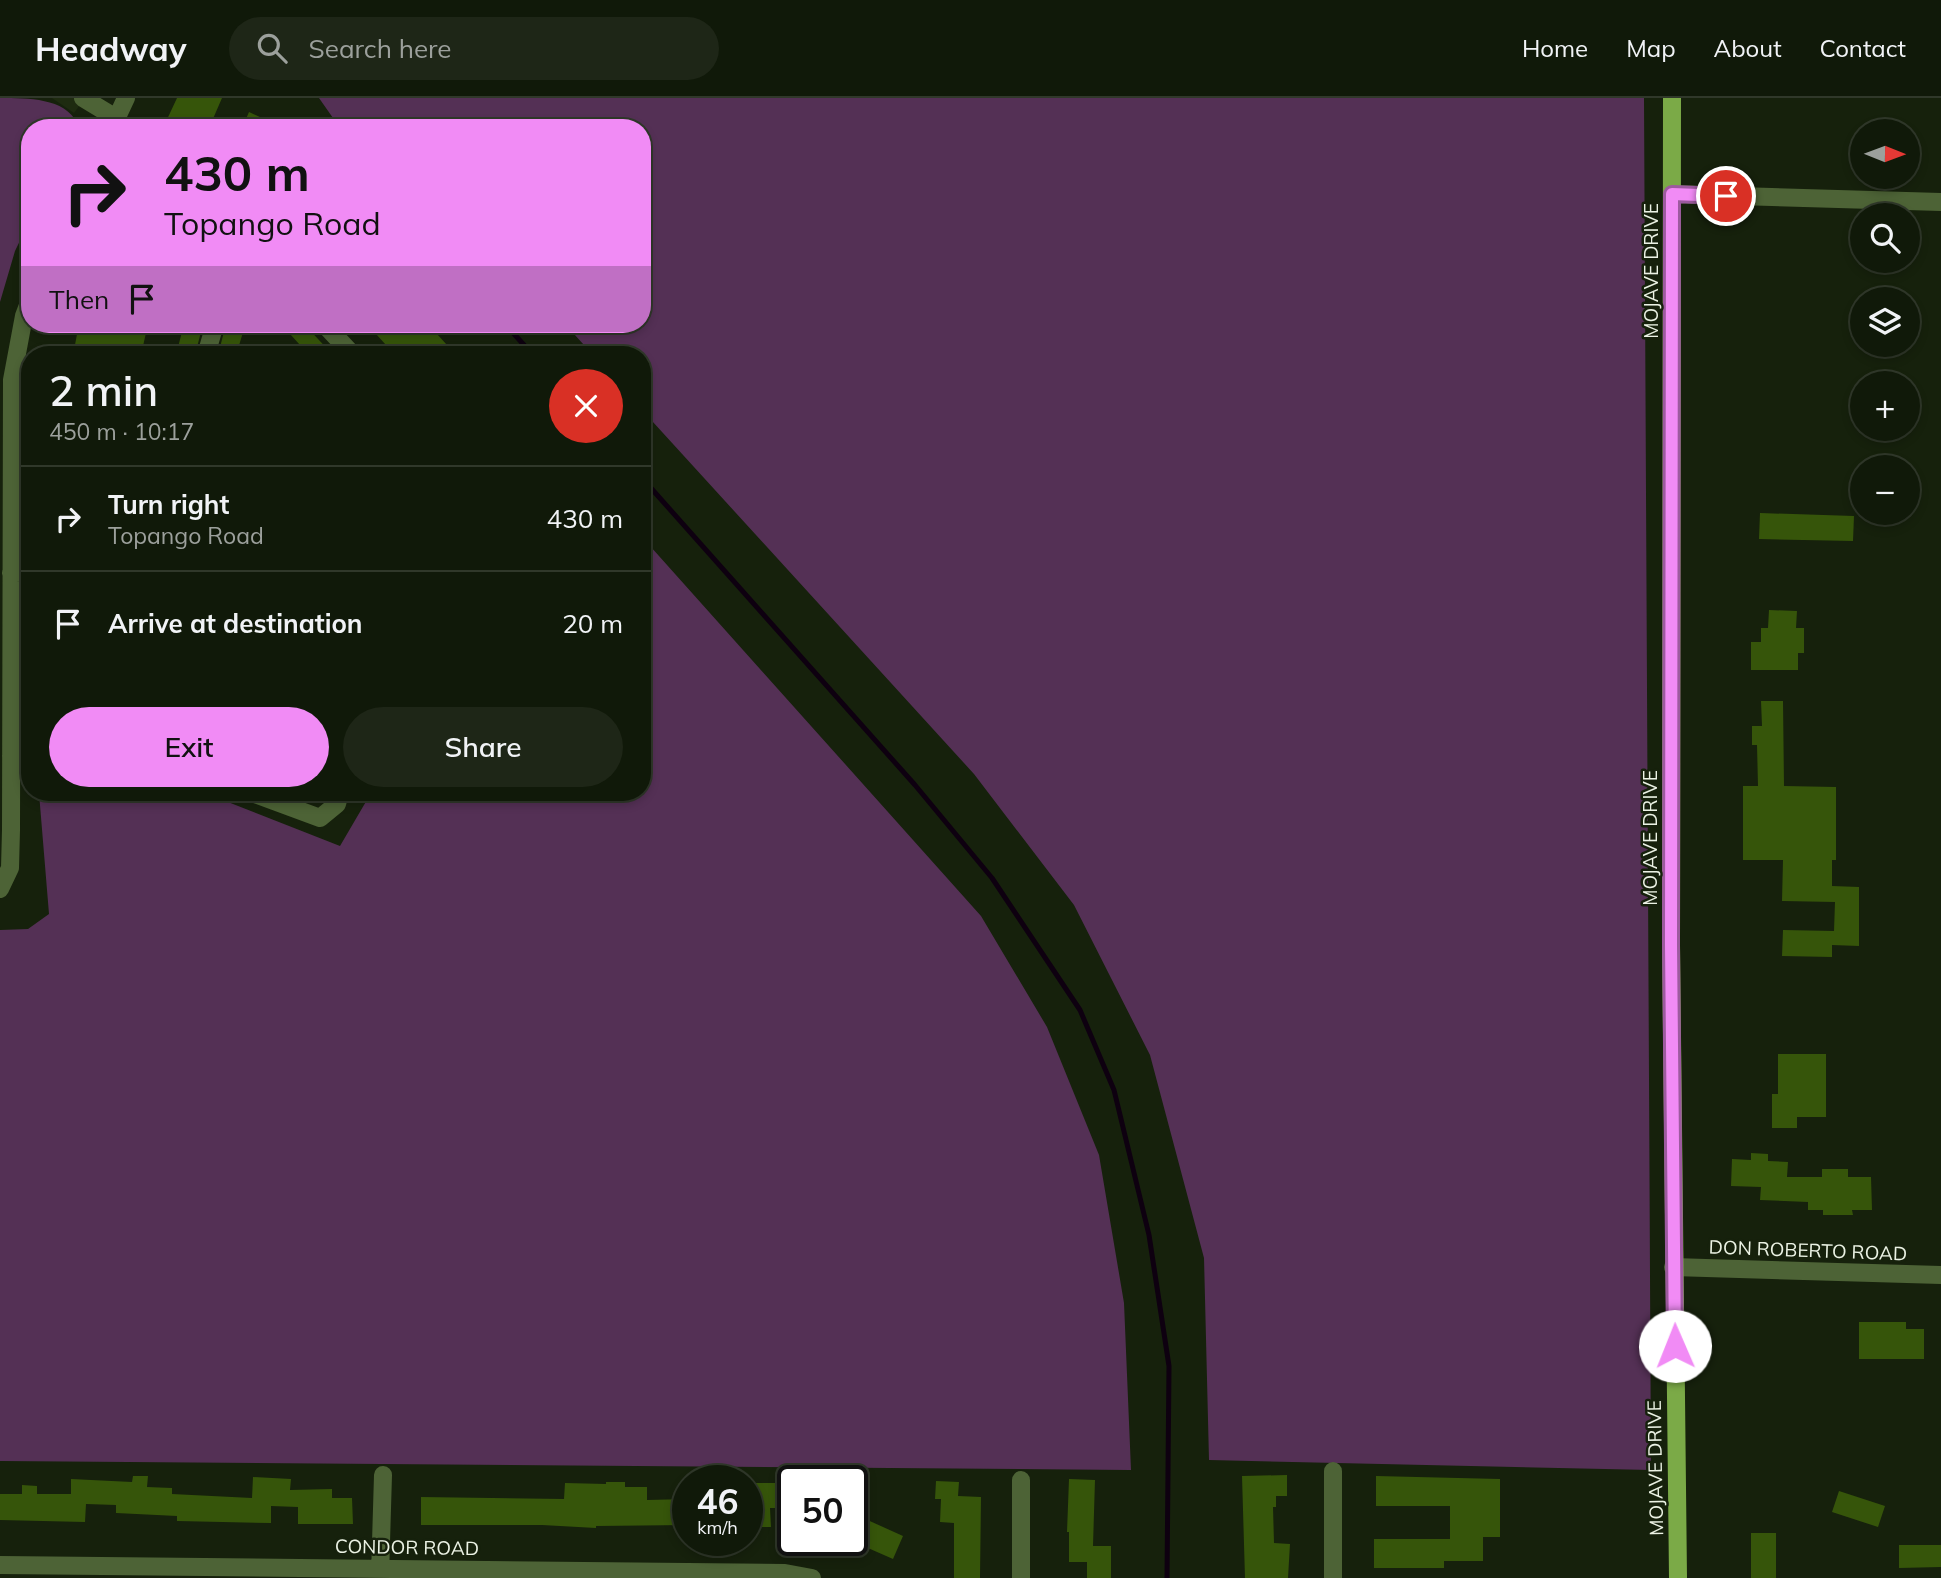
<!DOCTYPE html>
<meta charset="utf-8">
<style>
:root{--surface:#101909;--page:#1e2617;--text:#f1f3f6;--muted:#9ca09c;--line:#30382a;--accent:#f18bf5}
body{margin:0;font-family:Mulish,sans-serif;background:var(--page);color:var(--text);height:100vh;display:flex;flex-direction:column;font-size:26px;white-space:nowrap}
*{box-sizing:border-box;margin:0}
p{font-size:23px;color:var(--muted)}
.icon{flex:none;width:38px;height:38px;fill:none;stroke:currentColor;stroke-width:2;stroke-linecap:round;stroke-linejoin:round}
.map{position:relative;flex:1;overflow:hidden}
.drawer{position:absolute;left:21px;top:248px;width:630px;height:455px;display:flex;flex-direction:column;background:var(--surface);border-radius:28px;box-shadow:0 4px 10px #0003,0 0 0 2px var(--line)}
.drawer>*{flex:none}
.guide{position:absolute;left:21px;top:21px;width:630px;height:214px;border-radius:28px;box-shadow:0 4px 10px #0003,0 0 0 2px var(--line);background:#f18bf5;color:#111;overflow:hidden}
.needle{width:46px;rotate:91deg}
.buttons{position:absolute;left:1850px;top:21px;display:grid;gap:14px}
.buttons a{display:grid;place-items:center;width:70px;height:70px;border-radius:50%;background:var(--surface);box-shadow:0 4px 10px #0003,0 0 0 2px var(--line);font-size:35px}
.speed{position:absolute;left:672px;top:1367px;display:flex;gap:14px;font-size:35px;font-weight:700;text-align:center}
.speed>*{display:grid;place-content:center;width:91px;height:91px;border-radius:50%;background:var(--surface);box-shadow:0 4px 10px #0003,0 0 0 2px var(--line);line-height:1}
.speed small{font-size:18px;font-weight:400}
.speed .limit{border:4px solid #111;border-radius:10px;background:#fff;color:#111}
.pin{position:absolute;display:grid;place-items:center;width:60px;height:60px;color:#fff;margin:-30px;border:4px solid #fff;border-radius:50%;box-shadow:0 2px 7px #0007}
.me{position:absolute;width:77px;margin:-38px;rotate:359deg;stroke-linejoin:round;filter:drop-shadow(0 0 5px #0008)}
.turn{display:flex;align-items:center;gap:24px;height:147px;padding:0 28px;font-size:32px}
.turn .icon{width:91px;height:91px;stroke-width:2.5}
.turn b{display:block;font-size:49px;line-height:60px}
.then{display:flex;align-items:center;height:66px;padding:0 28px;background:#0003;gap:14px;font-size:26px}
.round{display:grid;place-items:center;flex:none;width:74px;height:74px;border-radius:37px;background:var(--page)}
.summary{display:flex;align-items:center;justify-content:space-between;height:119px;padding:0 28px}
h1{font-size:42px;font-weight:600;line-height:52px}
.primary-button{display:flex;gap:14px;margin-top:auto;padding:14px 28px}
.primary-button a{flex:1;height:80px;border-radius:42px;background:var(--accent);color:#111;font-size:28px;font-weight:600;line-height:80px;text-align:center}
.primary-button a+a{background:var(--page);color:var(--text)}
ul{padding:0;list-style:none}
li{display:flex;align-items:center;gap:21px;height:105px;padding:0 28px;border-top:2px solid var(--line)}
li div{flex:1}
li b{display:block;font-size:26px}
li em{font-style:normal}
header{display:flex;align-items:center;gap:42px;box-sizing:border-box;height:98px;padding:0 35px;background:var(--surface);border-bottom:2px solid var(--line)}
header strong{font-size:33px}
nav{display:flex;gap:38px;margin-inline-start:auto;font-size:24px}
.search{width:490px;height:63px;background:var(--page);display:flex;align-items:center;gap:18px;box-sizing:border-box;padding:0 24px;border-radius:38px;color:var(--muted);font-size:26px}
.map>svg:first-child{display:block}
</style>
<header>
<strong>Headway</strong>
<div class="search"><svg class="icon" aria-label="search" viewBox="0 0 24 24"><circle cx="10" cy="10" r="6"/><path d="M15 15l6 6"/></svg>Search here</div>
<nav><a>Home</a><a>Map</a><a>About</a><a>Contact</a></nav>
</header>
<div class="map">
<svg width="1941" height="1480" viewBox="0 0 1941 1480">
<rect width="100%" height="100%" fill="#16210c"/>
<path fill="#1e2b10" d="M52 0H85L74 15Z"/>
<path fill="#543055" d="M0 0C28 0 65 0 77 25L74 30H30V122L15 153 0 204Z
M319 0H1644L1651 1372 1209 1362 1204 1160 1150 957 1074 807 974 676 642 312V257H593L565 226H642V30H340Z
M642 439 981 818 1047 929 1099 1057 1124 1205 1131 1372 0 1363V832L28 831 49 816 39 695H205L340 748 371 695H642Z"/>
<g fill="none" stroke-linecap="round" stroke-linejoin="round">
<path stroke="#0e0010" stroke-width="5" d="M505 226 533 257
M642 380 915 687 992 780 1080 912 1114 992 1149 1137 1169 1268 1167 1480"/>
</g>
<path fill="#36550a" d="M177 0H222L209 30H163Z
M249 14 283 30H242Z
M79 226H148L141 257H73Z
M184 226H203L195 257H176Z
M226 226 245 228 236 257H218Z
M281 226H304L333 257H309Z
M367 226H428L456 257H395Z
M1760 415 1854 418 1853 443 1759 441Z
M1769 512 1797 513 1796 530H1804V555H1798V572H1751V544H1761V530H1768Z
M1761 603H1783L1784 688 1836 689V762H1832V788L1859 789V848L1832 847V859L1782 858 1783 832 1834 833 1835 804 1782 803 1783 762H1743V688H1758L1757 647H1752V628H1762Z
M1778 956H1826V1019H1797V1030H1772V996H1778Z
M1751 1055 1768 1056V1063L1788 1064 1787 1079H1822V1071H1848V1079H1871L1872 1112H1852L1853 1117H1823V1112H1808V1104L1760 1102 1761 1089 1731 1088 1732 1061 1751 1062Z
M1859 1224H1906V1231H1924V1261H1859Z
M1287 1377V1398H1276V1409H1273L1274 1445 1290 1446 1288 1480H1245L1242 1378Z
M133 1378H148L147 1389 172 1390V1396L252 1400 253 1379 291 1381 290 1392 332 1391V1400H352L353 1426H298V1409L271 1408V1425L177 1423V1418L116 1415V1407L86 1406 85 1424 0 1422V1396H22V1387L37 1388V1396H71V1381L132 1384Z
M1376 1378 1500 1381V1439H1483V1463H1444V1470H1374V1441H1450V1408H1376Z
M1069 1381 1095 1382 1093 1448H1111V1480H1087V1464H1069V1434H1067Z
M936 1383 959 1384 958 1398 981 1399 980 1480H954V1425L940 1424 941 1401H935Z
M606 1384H625V1389H647V1402L688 1401V1427L596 1428V1430L542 1427H421V1399L564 1401 565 1385 606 1386Z
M747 1385H793V1410H770L771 1429H750Z
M1839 1393 1885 1408 1878 1429 1832 1414Z
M852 1415 903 1438 893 1461 852 1443Z
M1751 1435H1776V1480H1751Z
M1899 1447H1941V1469L1899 1470Z"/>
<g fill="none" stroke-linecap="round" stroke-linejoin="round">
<path stroke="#4d6336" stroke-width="18" d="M83 0 116 20
M112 30 126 0
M1672 96 1941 104
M324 226 353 257
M206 257 215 226
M11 475 30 474
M11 658H30
M252 695 320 720 337 706 340 695
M0 791 10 770 11 732 12 282 24 218 30 202
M1673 1169 1941 1177
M0 1467 785 1475 812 1480
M380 1478 383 1377
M1021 1480V1382
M1333 1480V1373"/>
<path stroke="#7baa47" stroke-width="18" d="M1672 0 1671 847 1678 1480"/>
</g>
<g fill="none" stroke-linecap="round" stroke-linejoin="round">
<g stroke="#9d5a9f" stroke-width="18">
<path id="route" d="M1675 1248 1671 847 1672 96 1726 98"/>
</g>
<use href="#route" stroke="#f18bf5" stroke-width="12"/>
</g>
<g text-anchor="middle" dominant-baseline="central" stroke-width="5" stroke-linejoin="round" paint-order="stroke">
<g font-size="19" fill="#ebf2e4" stroke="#16210c">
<text transform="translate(1651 173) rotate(-90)">MOJAVE DRIVE</text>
<text transform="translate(1650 740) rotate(-90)">MOJAVE DRIVE</text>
<text transform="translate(1808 1152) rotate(2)">DON ROBERTO ROAD</text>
<text transform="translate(1655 1370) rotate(-91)">MOJAVE DRIVE</text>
<text transform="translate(407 1449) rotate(1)">CONDOR ROAD</text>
</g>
</g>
</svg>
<div class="buttons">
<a><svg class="needle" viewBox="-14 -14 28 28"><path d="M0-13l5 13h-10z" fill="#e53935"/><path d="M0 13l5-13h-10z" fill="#9ca09c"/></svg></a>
<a><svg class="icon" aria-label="search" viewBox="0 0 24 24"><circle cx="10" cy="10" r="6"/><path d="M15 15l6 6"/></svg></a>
<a><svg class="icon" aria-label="layers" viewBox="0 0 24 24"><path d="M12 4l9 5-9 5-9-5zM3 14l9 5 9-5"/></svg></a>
<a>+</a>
<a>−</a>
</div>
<div class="speed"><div>46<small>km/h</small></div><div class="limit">50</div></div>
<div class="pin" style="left:1726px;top:98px;background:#d93025"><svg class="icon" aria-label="arrive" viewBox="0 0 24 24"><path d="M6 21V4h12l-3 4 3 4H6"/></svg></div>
<svg class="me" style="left:1675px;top:1248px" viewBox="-20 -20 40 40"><circle r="19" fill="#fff"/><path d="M0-13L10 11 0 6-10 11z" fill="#f18bf5"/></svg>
<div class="guide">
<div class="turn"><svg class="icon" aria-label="right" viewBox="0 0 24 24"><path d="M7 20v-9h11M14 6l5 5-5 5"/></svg><div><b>430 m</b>Topango Road</div></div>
<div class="then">Then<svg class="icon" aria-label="arrive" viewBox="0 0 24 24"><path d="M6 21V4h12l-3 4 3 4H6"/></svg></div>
</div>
<section class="drawer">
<div class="summary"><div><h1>2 min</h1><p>450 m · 10:17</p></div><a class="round" style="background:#d93025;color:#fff"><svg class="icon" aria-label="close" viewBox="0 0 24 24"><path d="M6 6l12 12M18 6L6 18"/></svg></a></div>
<ul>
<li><svg class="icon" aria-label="right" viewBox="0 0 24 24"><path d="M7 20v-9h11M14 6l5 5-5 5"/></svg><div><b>Turn right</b><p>Topango Road</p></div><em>430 m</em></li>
<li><svg class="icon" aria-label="arrive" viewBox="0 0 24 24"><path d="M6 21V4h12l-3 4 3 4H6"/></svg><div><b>Arrive at destination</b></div><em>20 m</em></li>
</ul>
<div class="primary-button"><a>Exit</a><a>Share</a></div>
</section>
</div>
